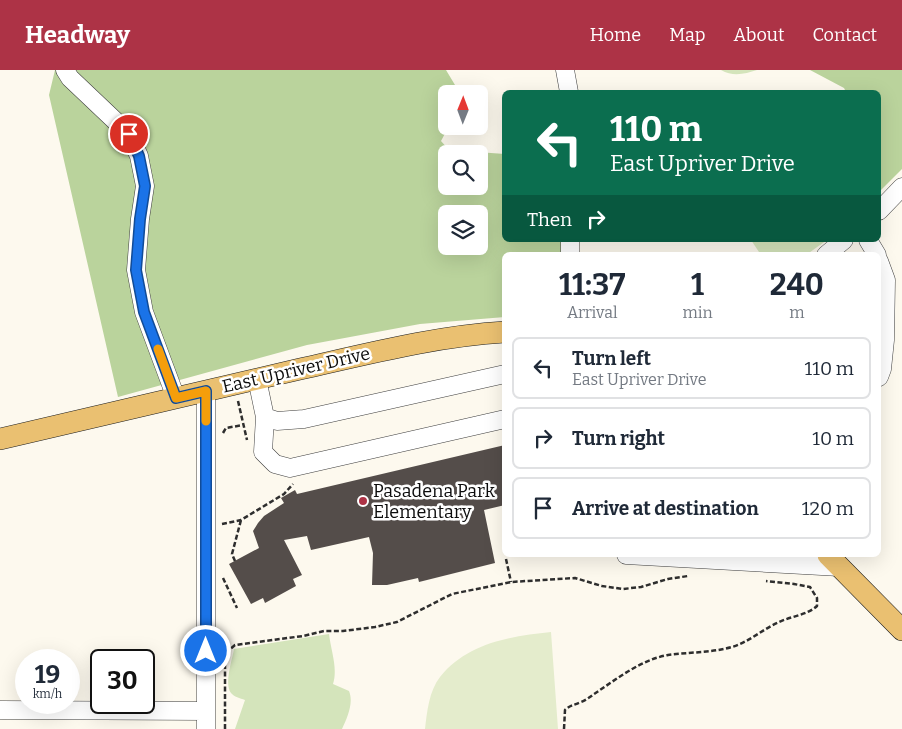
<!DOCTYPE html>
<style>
:root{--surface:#fff;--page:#f6f6f7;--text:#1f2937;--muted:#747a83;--line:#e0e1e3;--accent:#ad3346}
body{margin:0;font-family:Bitter,serif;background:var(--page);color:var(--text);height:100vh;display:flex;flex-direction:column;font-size:19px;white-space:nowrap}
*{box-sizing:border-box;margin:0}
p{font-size:16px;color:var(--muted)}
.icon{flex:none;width:28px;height:28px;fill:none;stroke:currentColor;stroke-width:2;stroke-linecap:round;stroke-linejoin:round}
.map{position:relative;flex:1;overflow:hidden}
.panel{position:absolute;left:502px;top:182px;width:379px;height:305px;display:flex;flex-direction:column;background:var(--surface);border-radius:8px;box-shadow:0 5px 20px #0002}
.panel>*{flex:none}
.guide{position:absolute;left:502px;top:20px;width:379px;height:152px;border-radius:8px;box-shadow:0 5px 20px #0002;background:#0b6e4f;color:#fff;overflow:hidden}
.needle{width:32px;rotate:1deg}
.buttons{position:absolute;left:438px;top:15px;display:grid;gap:10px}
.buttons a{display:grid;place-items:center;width:50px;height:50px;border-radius:8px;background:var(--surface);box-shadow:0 5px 20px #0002;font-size:25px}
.speed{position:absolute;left:15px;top:579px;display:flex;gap:10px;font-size:25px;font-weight:700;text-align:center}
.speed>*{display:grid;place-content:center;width:65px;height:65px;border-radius:50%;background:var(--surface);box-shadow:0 5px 20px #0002;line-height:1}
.speed small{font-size:12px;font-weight:400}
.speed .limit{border:2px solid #111;border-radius:8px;background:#fff;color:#111}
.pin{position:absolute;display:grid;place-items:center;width:42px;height:42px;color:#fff;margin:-21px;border:2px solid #fff;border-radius:50%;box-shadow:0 1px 5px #0007}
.me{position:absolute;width:55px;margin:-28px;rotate:0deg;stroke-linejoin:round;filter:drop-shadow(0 0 4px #0008)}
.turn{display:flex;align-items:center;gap:18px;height:105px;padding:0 25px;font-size:22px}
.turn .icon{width:65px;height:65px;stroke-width:2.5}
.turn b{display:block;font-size:35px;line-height:42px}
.then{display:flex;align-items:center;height:48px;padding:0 25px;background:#0003;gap:10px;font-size:19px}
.eta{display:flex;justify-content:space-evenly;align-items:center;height:85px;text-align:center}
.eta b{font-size:30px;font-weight:700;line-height:35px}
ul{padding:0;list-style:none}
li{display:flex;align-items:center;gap:15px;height:62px;margin:0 10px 8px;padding:0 15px;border:2px solid var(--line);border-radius:8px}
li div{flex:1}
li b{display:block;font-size:19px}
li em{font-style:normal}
header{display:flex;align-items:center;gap:30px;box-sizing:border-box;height:70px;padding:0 25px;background:var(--accent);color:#fff}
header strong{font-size:24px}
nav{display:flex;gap:28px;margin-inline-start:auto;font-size:18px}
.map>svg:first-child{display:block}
</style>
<header>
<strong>Headway</strong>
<nav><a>Home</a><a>Map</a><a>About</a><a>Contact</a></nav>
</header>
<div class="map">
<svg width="902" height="659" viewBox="0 0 902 659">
<rect width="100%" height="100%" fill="#fdf9ee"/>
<path fill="#d4e4bb" d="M721 0H757C745 4 733 7 721 0Z
M751 170H827L806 185H761Z
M329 564C331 581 338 598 333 614L349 621C354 633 347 648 342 659H235L245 630C240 628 234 627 231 623 224 614 232 590 234 579Z"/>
<path fill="#bad39c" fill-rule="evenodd" d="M55 0H446L458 20V24H446V56H449L441 71 449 80 505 84V170H561L562 185H505V247L420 254 307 275 118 327 49 25ZM446 84H479V116H446ZM446 144H479V176H446Z
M810 0H902V99L879 122V22H846L844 18Z"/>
<path fill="#e4eccc" d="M551 562 558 659H425C427 642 429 621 440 607 467 573 511 566 551 562Z"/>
<path fill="#544d4a" d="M505 375V435L484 440 495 493 419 512 418 508 387 515H372L373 483 369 467 311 480 307 466 284 470 302 505 293 509 296 516 265 533 263 528 251 534 229 494 259 478 253 461 258 453 264 446 284 433 281 428 295 420 297 424Z"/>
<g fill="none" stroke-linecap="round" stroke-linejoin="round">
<g stroke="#3f3f3f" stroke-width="19">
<path id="minor" d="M65 0 70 8 129 64 139 86 145 116 140 149 136 200 144 242 176 328
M565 0 569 22
M879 141 902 117
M570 170V185
M868 170 877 185
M826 185 844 170
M879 191 886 210 885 270 882 299 879 307
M257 309 265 347 263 382 275 394 290 398 505 349
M206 321V659
M265 347 277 351 304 349 505 304
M626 485 840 497
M0 640 206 641"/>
</g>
<g stroke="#1d1d1d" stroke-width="22">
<path id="major" d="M0 369C100 346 200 322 300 299 367 284 436 266 505 262
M828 485 902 560"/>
</g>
<path stroke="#2e2e2e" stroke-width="2.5" stroke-dasharray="5 2.5" stroke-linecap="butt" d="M238 331 247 370
M223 363 226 358 243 355
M222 454 241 450 284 424 293 414
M506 489 511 512
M235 491 232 484 241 450
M223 508 237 538
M225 659V592L229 580 235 575 303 566 324 561H343L375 557 397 552 452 524 511 512 575 508 602 516 623 519 641 517 668 509 688 506
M564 659 565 640C570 635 575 635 581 632 586 630 590 627 594 624 617 609 640 590 668 585 689 582 711 583 732 577 749 572 763 559 779 552 792 546 807 545 817 536V528L810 517 794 514 766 511"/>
<use href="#minor" stroke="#fff" stroke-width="18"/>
<use href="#major" stroke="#eac071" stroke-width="21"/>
</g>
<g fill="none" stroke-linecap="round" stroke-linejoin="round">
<g stroke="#114b97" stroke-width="12">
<path id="route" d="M129 64 139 86 145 116 140 149 136 200 144 242 176 328 206 321V581"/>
</g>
<use href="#route" stroke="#1a73e8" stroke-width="9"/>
<path stroke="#f59e0b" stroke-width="9" d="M158 279 176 328 206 321V351"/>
</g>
<circle fill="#ad3346" stroke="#fff" stroke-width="2" cx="363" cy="431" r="5"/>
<g text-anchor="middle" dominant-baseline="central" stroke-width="5" stroke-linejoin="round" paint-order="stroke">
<g font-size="18" fill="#0c0c0c" stroke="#fff">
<text transform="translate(296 300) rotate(-13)">East Upriver Drive</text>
</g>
<g font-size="18" fill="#0c0c0c" stroke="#fff" text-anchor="start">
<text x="373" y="421">Pasadena Park<tspan x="373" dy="21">Elementary</tspan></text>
</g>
</g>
</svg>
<div class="buttons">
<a><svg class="needle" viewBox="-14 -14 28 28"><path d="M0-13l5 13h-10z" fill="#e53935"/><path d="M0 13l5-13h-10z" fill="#747a83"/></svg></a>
<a><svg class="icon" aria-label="search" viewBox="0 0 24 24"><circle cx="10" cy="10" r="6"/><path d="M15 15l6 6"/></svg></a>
<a><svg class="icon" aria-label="layers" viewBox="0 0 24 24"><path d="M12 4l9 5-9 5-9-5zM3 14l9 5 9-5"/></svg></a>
</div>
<div class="speed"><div>19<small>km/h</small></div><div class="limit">30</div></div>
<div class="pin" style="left:129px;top:64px;background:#d93025"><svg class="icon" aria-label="arrive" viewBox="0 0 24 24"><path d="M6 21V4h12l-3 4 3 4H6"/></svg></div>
<svg class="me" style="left:206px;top:581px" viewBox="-20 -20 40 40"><circle r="17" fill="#1a73e8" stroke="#fff" stroke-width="3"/><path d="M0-11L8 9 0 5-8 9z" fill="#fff"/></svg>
<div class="guide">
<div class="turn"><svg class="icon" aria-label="left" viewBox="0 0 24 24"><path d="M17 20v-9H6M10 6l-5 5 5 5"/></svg><div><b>110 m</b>East Upriver Drive</div></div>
<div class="then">Then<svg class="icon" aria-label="right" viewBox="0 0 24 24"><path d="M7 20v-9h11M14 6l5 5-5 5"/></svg></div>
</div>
<section class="panel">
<div class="eta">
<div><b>11:37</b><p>Arrival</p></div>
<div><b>1</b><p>min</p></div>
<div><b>240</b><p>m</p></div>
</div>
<ul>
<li><svg class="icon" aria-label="left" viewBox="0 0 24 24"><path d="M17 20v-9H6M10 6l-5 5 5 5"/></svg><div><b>Turn left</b><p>East Upriver Drive</p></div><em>110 m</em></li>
<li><svg class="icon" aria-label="right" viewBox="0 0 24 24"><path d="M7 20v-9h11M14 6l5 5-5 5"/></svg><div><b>Turn right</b></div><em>10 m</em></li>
<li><svg class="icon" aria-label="arrive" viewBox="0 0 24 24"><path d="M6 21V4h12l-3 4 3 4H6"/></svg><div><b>Arrive at destination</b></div><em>120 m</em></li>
</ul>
</section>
</div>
